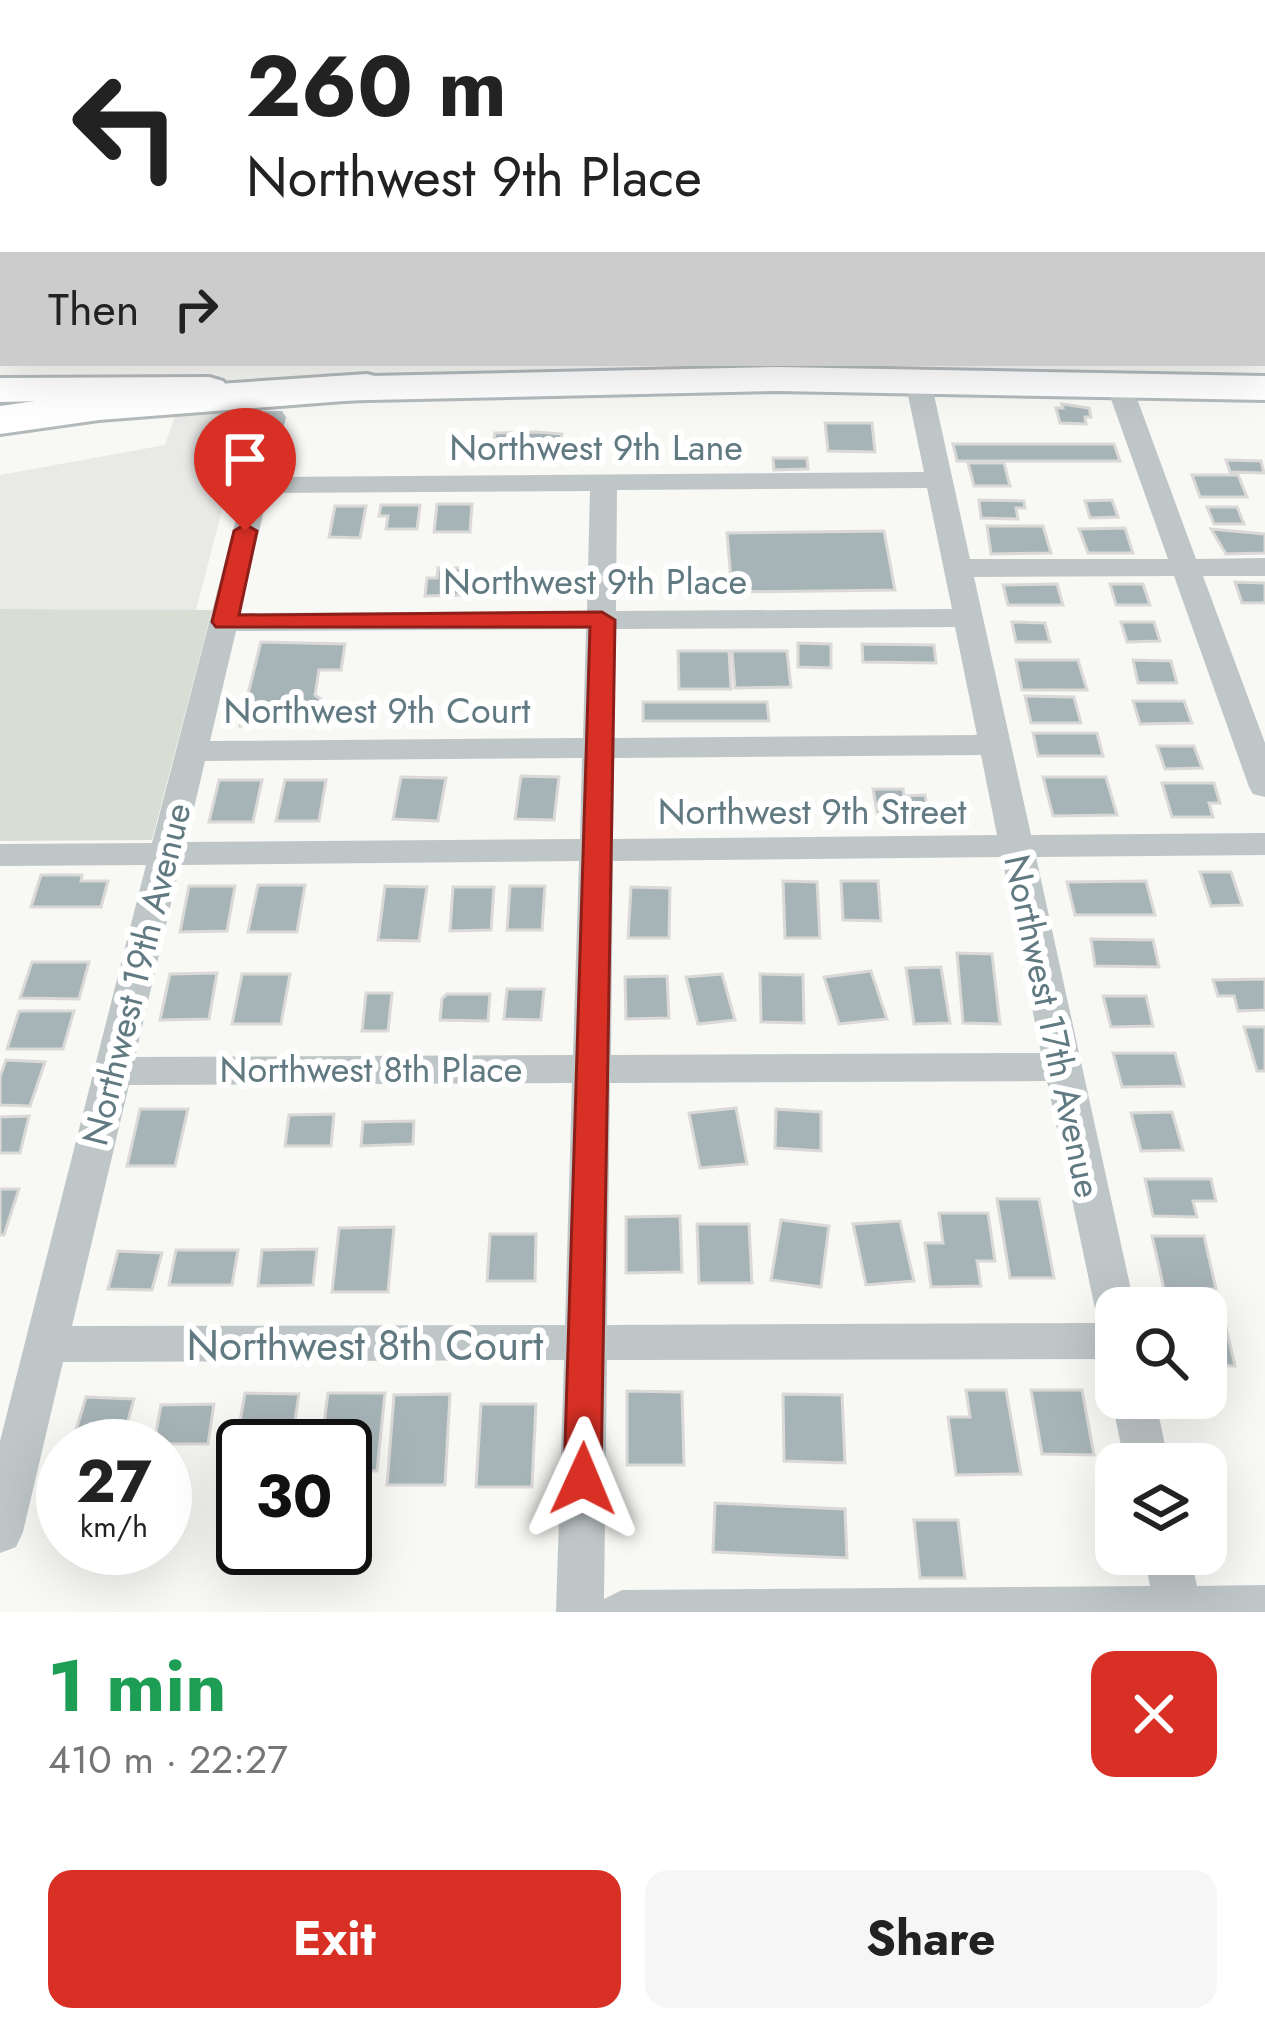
<!DOCTYPE html>
<meta charset="utf-8">
<style>
:root{--surface:#fff;--page:#f6f6f6;--text:#222;--muted:#767676;--accent:#d93025}
body{margin:0;font-family:Jost,sans-serif;background:var(--page);color:var(--text);height:100vh;display:flex;flex-direction:column;font-size:45px;white-space:nowrap}
*{box-sizing:border-box;margin:0}
p{font-size:39px;color:var(--muted)}
.icon{flex:none;width:66px;height:66px;fill:none;stroke:currentColor;stroke-width:2;stroke-linecap:round;stroke-linejoin:round}
.map{position:relative;height:1612px;overflow:hidden}
.drawer{display:flex;flex-direction:column;background:var(--surface);flex:1}
.drawer>*{flex:none}
.banner{position:absolute;left:0px;top:0px;width:1266px;height:366px;box-shadow:0 12px 48px #0002;background:#fff;color:var(--text);overflow:hidden}
.tools{position:absolute;left:1095px;top:1287px;display:grid;gap:24px}
.tools a{display:grid;place-items:center;width:132px;height:132px;border-radius:24px;background:var(--surface);box-shadow:0 12px 48px #0002;font-size:60px}
.speed{position:absolute;left:36px;top:1419px;display:flex;gap:24px;font-size:60px;font-weight:700;text-align:center}
.speed>*{display:grid;place-content:center;width:156px;height:156px;border-radius:50%;background:var(--surface);box-shadow:0 12px 48px #0002;line-height:1}
.speed small{font-size:30px;font-weight:400}
.speed .limit{border:6px solid #111;border-radius:18px;background:#fff;color:#111}
.pin{position:absolute;display:grid;place-items:center;width:102px;height:102px;color:#fff;margin:-123px -51px;border-radius:50% 50% 50% 0;rotate:-45deg;box-shadow:0 0 12px #0007}
.pin .icon{rotate:45deg}
.me{position:absolute;width:132px;margin:-66px;rotate:1deg;stroke-linejoin:round;filter:drop-shadow(0 0 9px #0008)}
.turn{display:flex;align-items:center;gap:42px;height:252px;padding:0 48px;font-size:54px}
.turn .icon{width:156px;height:156px;stroke-width:2.5}
.turn b{display:block;font-size:84px;line-height:102px}
.then{display:flex;align-items:center;height:114px;padding:0 48px;background:#0003;gap:24px;font-size:45px}
.round{display:grid;place-items:center;flex:none;width:126px;height:126px;border-radius:24px;background:var(--page)}
.overview{display:flex;align-items:center;justify-content:space-between;height:204px;padding:0 48px}
h1{font-size:72px;font-weight:700;line-height:90px;color:#1e9e55}
.button{display:flex;gap:24px;margin-top:auto;padding:24px 48px}
.button a{flex:1;height:138px;border-radius:24px;background:var(--accent);color:#fff;font-size:48px;font-weight:700;line-height:138px;text-align:center}
.button a+a{background:var(--page);color:var(--text)}
.map>svg:first-child{display:block}
</style>
<div class="map">
<svg width="1265" height="1612" viewBox="0 0 1265 1612">
<rect width="100%" height="100%" fill="#f8f8f5"/>
<path fill="#e9e9e8" d="M248 411 196 610 0 609V475L165 445 176 413Z"/>
<path fill="#d9ded4" d="M0 609 212 610 152 840 0 841Z"/>
<path fill="#a7b4b7" stroke="#dad9d7" stroke-width="3" d="M1062 404 1089 408 1091 417H1085L1086 424 1060 423 1056 408H1063Z
M825 423H872L875 452 828 451Z
M537 432 562 434 559 452 492 451 495 433Z
M953 444H1114L1120 461H957Z
M773 458H807L808 469 774 470Z
M1226 460 1261 461 1264 473 1230 472Z
M968 463H1004L1010 486H974Z
M1192 475H1238L1247 497H1200Z
M979 500 1024 501 1025 508H1016L1018 519 981 518Z
M1112 500 1118 517 1090 518 1085 501Z
M437 504H472L470 532H434Z
M381 505H420L417 529H386L388 516H379Z
M335 506H366L360 538 329 537Z
M1207 507H1237L1244 524H1214Z
M987 526H1043L1051 553 991 554Z
M1125 528 1133 553H1088L1079 529Z
M1211 529 1265 534V553L1226 554Z
M884 531 895 590 732 592 727 533Z
M438 568H469L467 595 425 596 427 578H437Z
M1235 582 1265 583V603H1242Z
M1057 584 1063 605H1008L1003 585Z
M1110 584H1143L1150 605H1116Z
M1012 622 1045 623 1050 642H1016Z
M1121 622H1154L1160 641 1127 642Z
M261 642 345 644 341 670H319L315 695 322 700 321 709 315 712 313 725 240 726Z
M798 643 831 644V668L798 667Z
M862 644 934 645 936 663 863 662Z
M678 651H729L731 689H679Z
M732 651H787L791 687 735 688Z
M1016 660H1078L1087 690H1022Z
M1133 660 1171 661 1177 683H1138Z
M1025 696 1074 697 1081 723H1031Z
M1133 701H1184L1192 723 1140 724Z
M643 702H767L769 721H643Z
M1033 733H1097L1103 756H1038Z
M1157 746H1194L1202 768 1165 769Z
M521 776 559 777 554 820 515 819Z
M401 777 446 778 438 821 393 819Z
M1043 777H1106L1117 815 1053 816Z
M219 780H262L253 822H209Z
M285 780H326L319 821H276Z
M1162 783H1214L1220 803H1209L1213 817H1172Z
M873 789H903L904 796 925 795 929 817 878 818Z
M1200 872H1231L1242 905 1211 906Z
M41 875H82L81 881H108L101 907H31Z
M783 881 817 882 820 938H785Z
M841 881H878L881 921 843 920Z
M1146 881 1155 915H1075L1067 882Z
M258 885H305L297 932H248Z
M189 886H235L227 931 180 932Z
M385 886 427 887 419 941 378 940Z
M510 886H545L542 930H507Z
M453 887H494L491 930 450 931Z
M631 887 670 888 669 938H628Z
M1091 939 1153 940 1159 967 1095 966Z
M957 953 992 954 1000 1024 963 1023Z
M32 962H89L79 999 20 998Z
M941 967 950 1023 914 1024 906 968Z
M871 971 887 1019 839 1024 824 977Z
M217 973 209 1019 160 1020 170 974Z
M242 974H290L281 1024H232Z
M722 974 735 1020 698 1024 686 977Z
M760 974 803 975 804 1023 761 1022Z
M667 976 669 1018 626 1019 625 977Z
M1265 979V1010L1238 1011 1234 996H1218L1213 980Z
M507 989H544L541 1020 504 1019Z
M366 993H392L388 1031H362Z
M447 994H490L488 1021 440 1020 442 999Z
M1103 996H1146L1153 1026 1111 1027Z
M19 1011H74L63 1049H7Z
M1244 1027H1265V1071H1257Z
M1113 1053H1175L1184 1086 1122 1087Z
M6 1060 45 1062 30 1106 0 1105V1077Z
M736 1108 747 1164 700 1168 689 1113Z
M140 1109H188L175 1166H127Z
M776 1109 821 1112V1151L775 1148Z
M1172 1112 1183 1150 1141 1151 1131 1113Z
M334 1114 331 1146H285L289 1115Z
M29 1116 20 1153H0V1117Z
M414 1121 413 1144 361 1146 363 1122Z
M1145 1179H1211L1216 1201H1193L1197 1217 1153 1216Z
M0 1189H19L4 1235H0Z
M997 1199H1039L1054 1278H1010Z
M939 1213H988L995 1261H977L981 1286 931 1287 925 1243H943Z
M680 1216 682 1272 626 1273V1217Z
M781 1220 829 1226 821 1287 771 1280Z
M900 1221 914 1281 866 1285 853 1224Z
M697 1224H749L752 1283H699Z
M394 1227 388 1292H332L339 1228Z
M490 1234H536L535 1281H487Z
M1152 1236H1204L1216 1289H1164Z
M317 1249 313 1285 258 1286 262 1250Z
M176 1250H238L232 1285H169Z
M118 1251 162 1253 152 1290 108 1289Z
M1206 1322 1225 1323 1235 1366 1206 1365Z
M966 1390H1006L1021 1474 956 1475 948 1417H970Z
M1031 1390H1082L1094 1455 1042 1454Z
M627 1391 682 1392 684 1465H627Z
M245 1393 299 1394 291 1446H243V1467H232Z
M328 1393H385L377 1471H345V1446H321Z
M450 1394 445 1485H387L394 1395Z
M783 1394 842 1395 845 1463 784 1461Z
M86 1397 134 1399 122 1443 73 1440Z
M214 1404 208 1444H154L161 1405Z
M481 1404H536L532 1487H476Z
M715 1503 845 1509 847 1558 713 1552Z
M914 1520H958L965 1578H920Z"/>
<g fill="none" stroke-linecap="round" stroke-linejoin="round">
<g stroke="#b4bbbe" stroke-width="6">
<path id="primary" d="M778 367 1265 376V400L778 391 324 401 310 397 304 389 310 381 324 377Z
M209 377 223 381 229 389 223 397 0 402V378Z"/>
</g>
<g stroke="#b4babc" stroke-width="6">
<path id="motorway" d="M0 0H34V3H3V7Z
M0 136H3V160H0Z
M0 325H3V351H0Z
M367 374 383 378 390 388 383 398 99 420 0 434V406L99 392Z"/>
</g>
<path fill="#bec6c8" fill-rule="evenodd" d="M316 0H336L338 3H318Z
M506 0H524V3H506Z
M715 0H733V3H715Z
M950 0H968L969 3H951Z
M1263 10H1265V22H1263Z
M1263 88H1265V100H1263Z
M1263 178H1265V192H1263Z
M1263 283H1265V297H1263Z
M918 373 931 381 970 559H1168L1106 385 1119 377 1132 385 1196 559 1265 558V576H1203L1265 743V797L1253 794 1249 787 1174 576 974 577 1031 835 1265 833V855L1036 857 1135 1308H1116V1359L607 1360 604 1599 622 1590 1150 1586 1144 1554H1190L1197 1586 1265 1585V1612H556L564 1360 63 1362 23 1532 16 1547 0 1553V1441L146 865 0 866V844L152 843 264 411H282L286 417 272 477 924 472 905 381ZM927 488 952 609 616 611 617 490ZM590 491 587 611 240 613 268 493ZM955 627 977 735 614 738 616 629ZM586 629 583 738 210 741 236 631ZM981 755 997 835 613 839 614 758ZM582 758 580 839 186 842 205 761ZM1002 857 1041 1053 611 1055 613 861ZM579 861 573 1055 135 1057 180 865ZM1047 1081 1098 1323 607 1325 610 1083ZM572 1083 565 1325 72 1326 129 1085Z
M1116 1388V1398H1155L1169 1464H1125L1111 1398Z"/>
<use href="#primary" fill="#fff" fill-rule="evenodd"/>
<use href="#motorway" fill="#fff" fill-rule="evenodd"/>
</g>
<path fill="#d93025" stroke="#8d1f18" stroke-width="3" d="M245 524 257 531 239 615 602 612 615 620 601 1479 596 1490 583 1495 569 1490 564 1479 590 627H216L212 622 234 531Z"/>
<g text-anchor="middle" dominant-baseline="central" stroke-width="12" stroke-linejoin="round" paint-order="stroke">
<g font-size="36" fill="#617a82" stroke="#fff">
<text x="596" y="447">Northwest 9th Lane</text>
<text x="595" y="581">Northwest 9th Place</text>
<text x="377" y="710">Northwest 9th Court</text>
<text x="812" y="811">Northwest 9th Street</text>
<text transform="translate(136 974) rotate(-76)">Northwest 19th Avenue</text>
<text transform="translate(1053 1026) rotate(78)">Northwest 17th Avenue</text>
<text x="371" y="1069">Northwest 8th Place</text>
</g>
<g font-size="42" fill="#617a82" stroke="#fff">
<text x="365" y="1345">Northwest 8th Court</text>
</g>
</g>
</svg>
<div class="tools">
<a><svg class="icon" aria-label="search" viewBox="0 0 24 24"><circle cx="10" cy="10" r="6"/><path d="M15 15l6 6"/></svg></a>
<a><svg class="icon" aria-label="layers" viewBox="0 0 24 24"><path d="M12 4l9 5-9 5-9-5zM3 14l9 5 9-5"/></svg></a>
</div>
<div class="speed"><div>27<small>km/h</small></div><div class="limit">30</div></div>
<div class="pin" style="left:245px;top:531px;background:#d93025"><svg class="icon" aria-label="arrive" viewBox="0 0 24 24"><path d="M6 21V4h12l-3 4 3 4H6"/></svg></div>
<svg class="me" style="left:583px;top:1479px" viewBox="-20 -20 40 40"><path d="M0-17L14 15 0 8-14 15z" fill="#d93025" stroke="#fff" stroke-width="4"/></svg>
<div class="banner">
<div class="turn"><svg class="icon" aria-label="left" viewBox="0 0 24 24"><path d="M17 20v-9H6M10 6l-5 5 5 5"/></svg><div><b>260 m</b>Northwest 9th Place</div></div>
<div class="then">Then<svg class="icon" aria-label="right" viewBox="0 0 24 24"><path d="M7 20v-9h11M14 6l5 5-5 5"/></svg></div>
</div>
</div>
<section class="drawer">
<div class="overview"><div><h1>1 min</h1><p>410 m · 22:27</p></div><a class="round" style="background:#d93025;color:#fff"><svg class="icon" aria-label="close" viewBox="0 0 24 24"><path d="M6 6l12 12M18 6L6 18"/></svg></a></div>
<div class="button"><a>Exit</a><a>Share</a></div>
</section>
